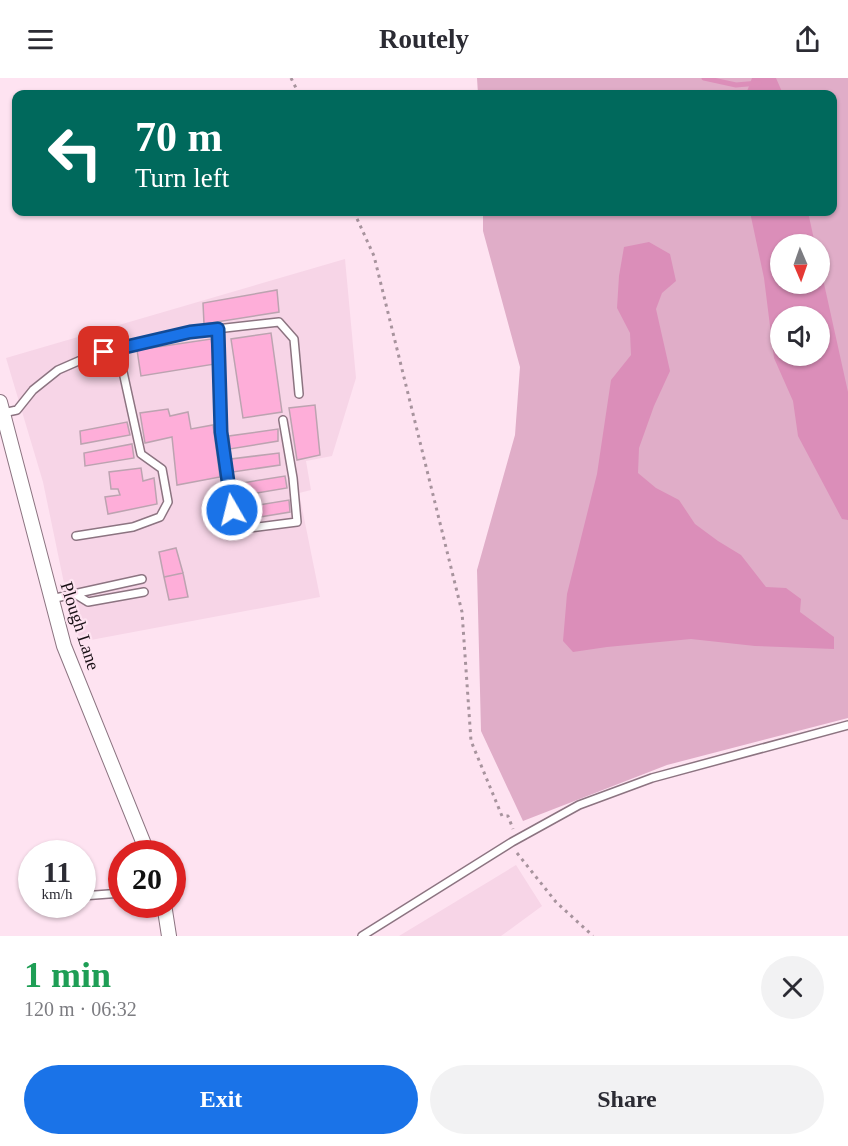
<!DOCTYPE html>
<meta charset="utf-8">
<style>
:root{--surface:#fff;--page:#f2f2f3;--text:#2b2b33;--muted:#7c7c81;--accent:#1a73e8}
body{margin:0;font-family:"Times New Roman",serif;background:var(--page);color:var(--text);height:100vh;display:flex;flex-direction:column;font-size:22px;white-space:nowrap}
*{box-sizing:border-box;margin:0}
p{font-size:20px;color:var(--muted)}
.icon{flex:none;width:33px;height:33px;fill:none;stroke:currentColor;stroke-width:2;stroke-linecap:round;stroke-linejoin:round}
.map{position:relative;height:858px;overflow:hidden}
.panel{display:flex;flex-direction:column;background:var(--surface);flex:1}
.panel>*{flex:none}
.banner{position:absolute;left:12px;top:12px;width:825px;height:126px;border-radius:12px;box-shadow:0 2px 4px #0004;background:#00695c;color:#fff;overflow:hidden}
.needle{width:39px;rotate:178deg}
.buttons{position:absolute;left:770px;top:156px;display:grid;gap:12px}
.buttons a{display:grid;place-items:center;width:60px;height:60px;border-radius:50%;background:var(--surface);box-shadow:0 2px 4px #0004;font-size:30px}
.speed{position:absolute;left:18px;top:762px;display:flex;gap:12px;font-size:30px;font-weight:700;text-align:center}
.speed>*{display:grid;place-content:center;width:78px;height:78px;border-radius:50%;background:var(--surface);box-shadow:0 2px 4px #0004;line-height:1}
.speed small{font-size:15px;font-weight:400}
.speed .limit{border:9px solid #d22;background:#fff;color:#111}
.pin{position:absolute;display:grid;place-items:center;width:51px;height:51px;color:#fff;margin:-26px;border-radius:12px;box-shadow:0 3px 9px #0006}
.me{position:absolute;width:66px;margin:-33px;rotate:352deg;stroke-linejoin:round;filter:drop-shadow(0 0 4px #0008)}
.turn{display:flex;align-items:center;gap:21px;height:126px;padding:0 24px;font-size:27px}
.turn .icon{width:78px;height:78px;stroke-width:2.5}
.turn b{display:block;font-size:42px;line-height:51px}
.round{display:grid;place-items:center;flex:none;width:63px;height:63px;border-radius:32px;background:var(--page)}
.summary{display:flex;align-items:center;justify-content:space-between;height:102px;padding:0 24px}
h1{font-size:36px;font-weight:600;line-height:45px;color:#1e9e55}
.action{display:flex;gap:12px;margin-top:auto;padding:12px 24px}
.action a{flex:1;height:69px;border-radius:36px;background:var(--accent);color:#fff;font-size:24px;font-weight:600;line-height:69px;text-align:center}
.action a+a{background:var(--page);color:var(--text)}
header{display:flex;justify-content:space-between;align-items:center;height:78px;padding:0 24px;background:var(--surface);font-size:27px;font-weight:600}
.map>svg:first-child{display:block}
</style>
<header><svg class="icon" aria-label="menu" viewBox="0 0 24 24"><path d="M4 6h16M4 12h16M4 18h16"/></svg>Routely<svg class="icon" aria-label="share" viewBox="0 0 24 24"><path d="M12 15V3M7 8l5-5 5 5M5 13v7h14v-7"/></svg></header>
<div class="map">
<svg width="848" height="858" viewBox="0 0 848 858">
<rect width="100%" height="100%" fill="#fee3f1"/>
<path fill="#f7d5e7" d="M345 181 356 300 332 378 306 383 311 412 299 415 320 519 80 564 65 510 43 404 6 280Z
M516 787 542 828 501 858H399Z"/>
<path fill="#e0adc8" fill-rule="evenodd" d="M477 0H848V640L667 687 523 743 481 653 477 492 515 357 520 289 483 153V134H832V16H478ZM780 166H819V206H780ZM780 238H819V278H780Z"/>
<path fill="#db8eb9" fill-rule="evenodd" d="M752 0H776L783 16H746Z
M750 134H808L815 166H780V206H819V183L848 314V442L842 441 798 358 793 323 774 280 764 200ZM819 238V278H780V238Z
M649 164 670 176 676 203 662 215 656 231 670 293 654 328 639 370 638 395 656 410 679 422 695 446 718 463 741 477 766 509 786 510 801 521 800 534 834 559V571L755 568 691 561 607 569 573 574 563 563 567 516 597 396 611 302 631 277 630 255 617 230 619 198 624 169Z"/>
<g fill="none" stroke-linecap="round" stroke-linejoin="round">
<path stroke="#dc8eb9" stroke-width="5" d="M704 0 736 7 759 5"/>
</g>
<path fill="#feaed9" stroke="#bca3b0" stroke-width="1.5" d="M277 212 279 234 204 246 203 225Z
M271 255 282 334 243 340 231 261Z
M211 261 215 286 141 298 137 272Z
M315 327 320 377 297 382 289 330Z
M168 331 170 338 188 334 191 351 213 347 220 399 177 407 172 359 145 365 140 335Z
M127 344 130 357 81 366 80 353Z
M278 351V363L230 371 229 358Z
M132 366 134 380 85 388 84 375Z
M279 375 280 387 233 394 231 381Z
M141 390 143 403 154 400 157 426 108 436 105 419 120 417 118 411H111L109 394Z
M285 398 287 410 238 418 236 406Z
M289 422 290 434 242 442 241 430Z
M176 470 183 495 164 499 159 474Z
M183 495 188 519 169 522 164 499Z"/>
<g fill="none" stroke-linecap="round" stroke-linejoin="round">
<g stroke="#8c7481" stroke-width="10">
<path id="lane" d="M218 251 221 354 235 452 297 444 293 400 283 342
M3 335 17 332 33 312 58 292 90 278 190 254 279 244 294 261 299 316
M76 458 133 449 160 439 168 424 162 391 141 376 118 271
M75 516 88 524 144 514
M51 521 142 501
M82 818 122 815
M362 858 512 764 579 727 652 700 848 647"/>
</g>
<g stroke="#8c7481" stroke-width="16">
<path id="street" d="M0 324 64 568 148 776
M164 826 169 858"/>
</g>
<path stroke="#a7939d" stroke-width="3" stroke-dasharray="3 4.5" stroke-linecap="butt" d="M291 0 299 16
M354 134 374 178 462 534 471 663 502 738H508L513 751
M503 134H504
M517 775 556 824 593 858"/>
<use href="#lane" stroke="#fff" stroke-width="7"/>
<use href="#street" stroke="#fff" stroke-width="14"/>
</g>
<g fill="none" stroke-linecap="round" stroke-linejoin="round">
<g stroke="#114b97" stroke-width="15">
<path id="route" d="M104 274 190 254 218 251 221 354 232 432"/>
</g>
<use href="#route" stroke="#1a73e8" stroke-width="10"/>
</g>
<g text-anchor="middle" dominant-baseline="central" stroke-width="4.5" stroke-linejoin="round" paint-order="stroke">
<g font-size="18" fill="#180f14" stroke="#fee3f1">
<text transform="translate(80 548) rotate(72)">Plough Lane</text>
</g>
</g>
</svg>
<div class="buttons">
<a><svg class="needle" viewBox="-14 -14 28 28"><path d="M0-13l5 13h-10z" fill="#e53935"/><path d="M0 13l5-13h-10z" fill="#7c7c81"/></svg></a>
<a><svg class="icon" aria-label="sound" viewBox="0 0 24 24"><path d="M4 9h4l5-4v14l-5-4H4zM17 9q2 3 0 6"/></svg></a>
</div>
<div class="speed"><div>11<small>km/h</small></div><div class="limit">20</div></div>
<div class="pin" style="left:104px;top:274px;background:#d93025"><svg class="icon" aria-label="arrive" viewBox="0 0 24 24"><path d="M6 21V4h12l-3 4 3 4H6"/></svg></div>
<svg class="me" style="left:232px;top:432px" viewBox="-20 -20 40 40"><circle r="17" fill="#1a73e8" stroke="#fff" stroke-width="3"/><path d="M0-11L8 9 0 5-8 9z" fill="#fff"/></svg>
<div class="banner">
<div class="turn"><svg class="icon" aria-label="left" viewBox="0 0 24 24"><path d="M17 20v-9H6M10 6l-5 5 5 5"/></svg><div><b>70 m</b>Turn left</div></div>
</div>
</div>
<section class="panel">
<div class="summary"><div><h1>1 min</h1><p>120 m · 06:32</p></div><a class="round"><svg class="icon" aria-label="close" viewBox="0 0 24 24"><path d="M6 6l12 12M18 6L6 18"/></svg></a></div>
<div class="action"><a>Exit</a><a>Share</a></div>
</section>
